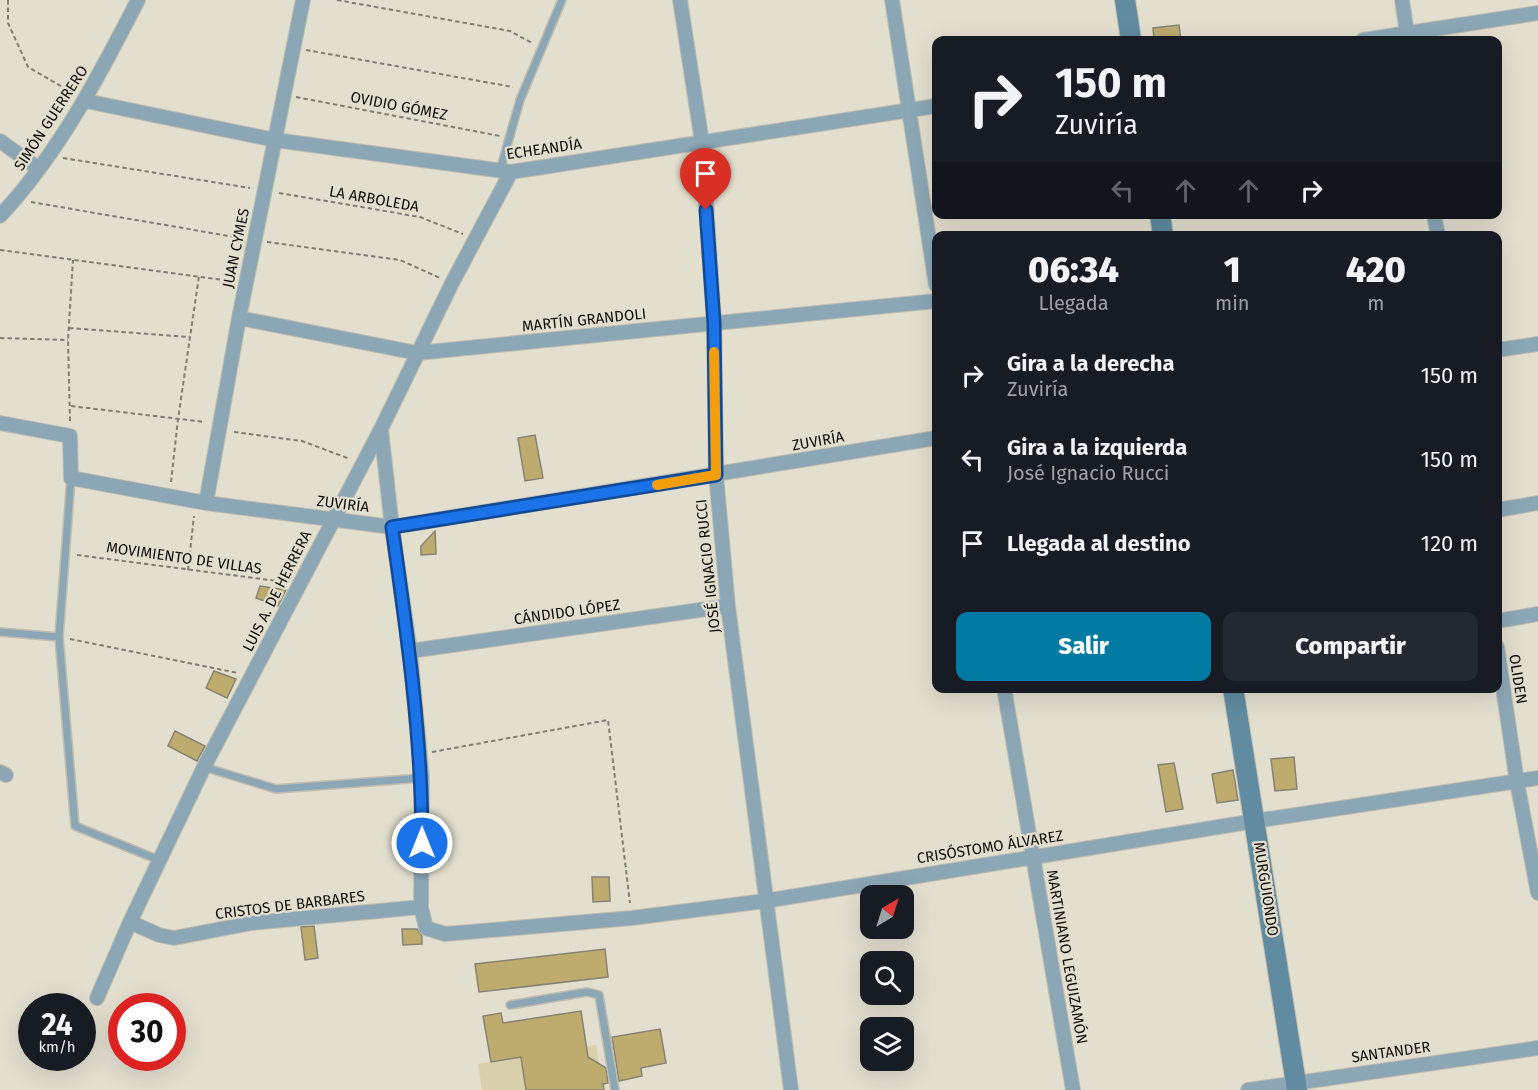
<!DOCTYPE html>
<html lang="es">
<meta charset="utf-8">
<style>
:root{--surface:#171b24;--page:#242831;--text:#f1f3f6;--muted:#9ea1a6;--accent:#007aa2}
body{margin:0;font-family:"Fira Sans",sans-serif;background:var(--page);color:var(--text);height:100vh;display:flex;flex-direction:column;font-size:22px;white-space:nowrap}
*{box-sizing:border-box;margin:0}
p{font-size:20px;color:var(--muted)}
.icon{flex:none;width:33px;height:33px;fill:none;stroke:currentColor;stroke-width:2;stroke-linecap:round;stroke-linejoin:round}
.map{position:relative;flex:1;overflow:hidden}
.sheet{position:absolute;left:932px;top:231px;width:570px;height:462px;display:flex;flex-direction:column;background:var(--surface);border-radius:12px;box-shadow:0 6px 24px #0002}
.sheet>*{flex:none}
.top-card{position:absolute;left:932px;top:36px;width:570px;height:183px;border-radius:12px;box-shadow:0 6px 24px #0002;background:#171b24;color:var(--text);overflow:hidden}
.needle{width:39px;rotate:38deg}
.tools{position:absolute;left:860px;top:885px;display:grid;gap:12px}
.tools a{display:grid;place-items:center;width:54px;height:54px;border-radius:12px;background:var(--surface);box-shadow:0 6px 24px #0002;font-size:30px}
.speed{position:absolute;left:18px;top:993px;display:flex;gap:12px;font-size:30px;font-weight:700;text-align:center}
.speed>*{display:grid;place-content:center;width:78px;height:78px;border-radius:50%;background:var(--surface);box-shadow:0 6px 24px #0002;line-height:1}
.speed small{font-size:15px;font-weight:400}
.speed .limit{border:9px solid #d22;background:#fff;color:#111}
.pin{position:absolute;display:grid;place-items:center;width:51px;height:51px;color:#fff;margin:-62px -26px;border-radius:50% 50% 50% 0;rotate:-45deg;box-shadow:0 0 6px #0007}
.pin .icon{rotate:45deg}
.me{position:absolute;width:66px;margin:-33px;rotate:0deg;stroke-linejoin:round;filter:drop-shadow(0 0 4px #0008)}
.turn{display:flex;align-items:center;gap:21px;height:126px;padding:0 24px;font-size:27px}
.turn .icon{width:78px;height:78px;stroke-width:2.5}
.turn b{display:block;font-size:42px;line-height:51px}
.lanes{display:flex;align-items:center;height:57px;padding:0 24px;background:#0003;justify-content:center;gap:30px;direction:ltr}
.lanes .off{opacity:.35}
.eta{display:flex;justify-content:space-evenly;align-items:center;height:102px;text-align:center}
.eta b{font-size:36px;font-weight:800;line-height:42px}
.action{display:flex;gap:12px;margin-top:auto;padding:12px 24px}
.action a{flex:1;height:69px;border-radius:12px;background:var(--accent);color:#fff;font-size:24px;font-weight:800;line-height:69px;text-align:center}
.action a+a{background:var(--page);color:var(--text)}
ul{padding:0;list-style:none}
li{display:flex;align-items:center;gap:18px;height:84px;padding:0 24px}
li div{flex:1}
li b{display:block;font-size:22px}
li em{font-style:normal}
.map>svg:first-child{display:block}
</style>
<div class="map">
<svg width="1538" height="1090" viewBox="0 0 1538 1090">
<rect width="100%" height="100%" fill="#e3dfcf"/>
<path fill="#d9cfaa" d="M596 1045 604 1090H482L478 1064Z"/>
<path fill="#bdac6e" stroke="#878374" stroke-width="1.5" d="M1179 25 1181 40H1154L1153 28Z
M535 435 543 478 525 481 518 438Z
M435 531 436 554 421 555V546Z
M260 586 286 590 278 606 256 598Z
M214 671 236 679 227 698 206 688Z
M175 731 205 746 197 761 168 746Z
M1294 757 1297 789 1275 791 1271 759Z
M1174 763 1183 809 1166 812 1158 765Z
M1233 770 1238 800 1217 803 1212 774Z
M592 877H609L610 901 593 902Z
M314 926 318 958 305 960 301 927Z
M402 929H417L422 936V944L403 945Z
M605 949 608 977 479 992 475 964Z
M581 1011 588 1057 606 1068 608 1083 603 1084 604 1090H526L521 1057 491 1062 483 1016 501 1013 503 1023Z
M660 1029 666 1063 641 1068 642 1076 619 1081 612 1037Z"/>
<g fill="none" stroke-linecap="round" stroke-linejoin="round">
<g stroke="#c1bdaf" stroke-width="10">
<path id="lane" d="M500 171 520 100 562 0
M0 632 59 637 71 478
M59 637 75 826 159 860
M204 767 276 789 422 778
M510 1005 587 992 599 995 615 1090"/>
</g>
<g stroke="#c1bdaf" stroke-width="16">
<path id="street" d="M680 0 702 142 714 323 716 475 728 606 791 1090
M892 0 936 285
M1402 0 1408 40
M1363 40 1538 13
M86 101 275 140 511 172 936 106
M0 141 39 169
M1434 214 1438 236
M0 216C59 153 99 76 138 0
M239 318 417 353 936 301
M1497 350 1538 344
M0 423 70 436 71 478 206 503 392 527 936 438
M381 429 392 527 410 651 422 778 421 907 426 928 445 934 632 918 765 901 1255 821 1538 778
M206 503 239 318 303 0
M1497 510 1538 503
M1497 621 1538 614
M1497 647 1517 782 1538 893
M410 651 728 606
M1004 688 1073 1090
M0 772 6 775
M130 922 159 935 174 938 252 923 421 907
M97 998 130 922 204 767 381 429 452 283 511 172
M1248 1090 1538 1048"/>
</g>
<g stroke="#c1bdaf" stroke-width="22">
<path id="secondary" d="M1125 0 1131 40
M1160 214 1163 236
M1233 688 1297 1090"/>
</g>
<path stroke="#817e73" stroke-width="2" stroke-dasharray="4.5 3" stroke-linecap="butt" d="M8 0V23L28 67 73 93
M337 0 510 31 532 43
M306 50 513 87
M296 97 500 136
M63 158 250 188
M279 193 420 217 463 234
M31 202 241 238
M267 242 400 260 440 278
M0 250 231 281
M69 328 189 337
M0 338 68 340
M71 406 205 422
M70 421 68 340 73 260
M234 432 302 441 350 459
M171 482 178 419 199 276
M77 555 285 582
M188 570 194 516
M70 639 238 673
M432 752 608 720 630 903"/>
<use href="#lane" stroke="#8ba7b5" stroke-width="7"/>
<use href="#street" stroke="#8ba7b5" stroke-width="14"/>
<use href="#secondary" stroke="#608ba0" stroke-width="20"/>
</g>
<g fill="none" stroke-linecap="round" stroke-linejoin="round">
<g stroke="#114b97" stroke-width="15">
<path id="route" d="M422 843C422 736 407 633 392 527L716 475 714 323 706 210"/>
</g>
<use href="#route" stroke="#1a73e8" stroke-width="10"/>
<path stroke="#f59e0b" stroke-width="10" d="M657 485 716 475 714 352"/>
</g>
<g text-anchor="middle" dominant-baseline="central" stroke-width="4.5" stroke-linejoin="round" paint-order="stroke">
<g font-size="15" fill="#0d0c07" stroke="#e3dfcf">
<text transform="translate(399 106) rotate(11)">OVIDIO GÓMEZ</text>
<text transform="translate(51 118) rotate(-57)">SIMÓN GUERRERO</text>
<text transform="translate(544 149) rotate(-8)">ECHEANDÍA</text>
<text transform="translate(374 199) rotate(10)">LA ARBOLEDA</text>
<text transform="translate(236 248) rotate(-78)">JUAN CYMES</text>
<text transform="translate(584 320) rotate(-6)">MARTÍN GRANDOLI</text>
<text transform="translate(818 441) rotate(-10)">ZUVIRÍA</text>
<text transform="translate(343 504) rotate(7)">ZUVIRÍA</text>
<text transform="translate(184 558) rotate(8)">MOVIMIENTO DE VILLAS</text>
<text transform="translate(708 566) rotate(-96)">JOSÉ IGNACIO RUCCI</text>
<text transform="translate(277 591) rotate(-63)">LUIS A. DE HERRERA</text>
<text transform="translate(567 612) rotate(-8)">CÁNDIDO LÓPEZ</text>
<text transform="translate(1518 679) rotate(81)">OLIDEN</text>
<text transform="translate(990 847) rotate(-9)">CRISÓSTOMO ÁLVAREZ</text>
<text transform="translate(1266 889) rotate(81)">MURGUIONDO</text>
<text transform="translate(290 905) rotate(-7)">CRISTOS DE BARBARES</text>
<text transform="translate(1067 957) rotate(80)">MARTINIANO LEGUIZAMÓN</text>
<text transform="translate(1391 1052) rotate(-8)">SANTANDER</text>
</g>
</g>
</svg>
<div class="tools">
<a><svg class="needle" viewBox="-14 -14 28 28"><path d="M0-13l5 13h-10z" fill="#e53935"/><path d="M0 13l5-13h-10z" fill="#9ea1a6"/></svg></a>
<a><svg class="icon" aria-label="search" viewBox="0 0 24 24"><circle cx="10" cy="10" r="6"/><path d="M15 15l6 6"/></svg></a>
<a><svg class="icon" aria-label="layers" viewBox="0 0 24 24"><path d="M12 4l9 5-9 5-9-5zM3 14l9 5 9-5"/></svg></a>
</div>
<div class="speed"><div>24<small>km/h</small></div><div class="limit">30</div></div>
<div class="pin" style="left:706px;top:210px;background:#d93025"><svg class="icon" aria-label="arrive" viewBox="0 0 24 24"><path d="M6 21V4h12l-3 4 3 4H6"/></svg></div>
<svg class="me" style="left:422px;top:843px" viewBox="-20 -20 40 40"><circle r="17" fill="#1a73e8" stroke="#fff" stroke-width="3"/><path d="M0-11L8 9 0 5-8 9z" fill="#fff"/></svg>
<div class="top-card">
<div class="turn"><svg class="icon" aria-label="right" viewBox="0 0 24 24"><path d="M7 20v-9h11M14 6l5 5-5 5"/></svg><div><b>150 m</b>Zuviría</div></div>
<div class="lanes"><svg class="icon off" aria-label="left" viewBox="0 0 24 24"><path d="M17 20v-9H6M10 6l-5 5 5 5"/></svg><svg class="icon off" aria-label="ahead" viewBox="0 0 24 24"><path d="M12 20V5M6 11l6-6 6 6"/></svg><svg class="icon off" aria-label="ahead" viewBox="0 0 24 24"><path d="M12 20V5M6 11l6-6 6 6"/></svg><svg class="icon" aria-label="right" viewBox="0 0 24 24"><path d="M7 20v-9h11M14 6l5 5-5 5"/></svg></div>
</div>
<section class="sheet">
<div class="eta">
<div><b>06:34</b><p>Llegada</p></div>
<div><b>1</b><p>min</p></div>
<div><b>420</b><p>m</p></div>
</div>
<ul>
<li><svg class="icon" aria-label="right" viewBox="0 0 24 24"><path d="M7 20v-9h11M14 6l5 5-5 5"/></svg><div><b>Gira a la derecha</b><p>Zuviría</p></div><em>150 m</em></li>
<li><svg class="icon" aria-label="left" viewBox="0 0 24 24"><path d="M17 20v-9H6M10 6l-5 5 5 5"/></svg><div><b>Gira a la izquierda</b><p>José Ignacio Rucci</p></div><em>150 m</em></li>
<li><svg class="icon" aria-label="arrive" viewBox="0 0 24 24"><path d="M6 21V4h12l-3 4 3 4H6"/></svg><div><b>Llegada al destino</b></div><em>120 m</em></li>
</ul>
<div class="action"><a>Salir</a><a>Compartir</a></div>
</section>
</div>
